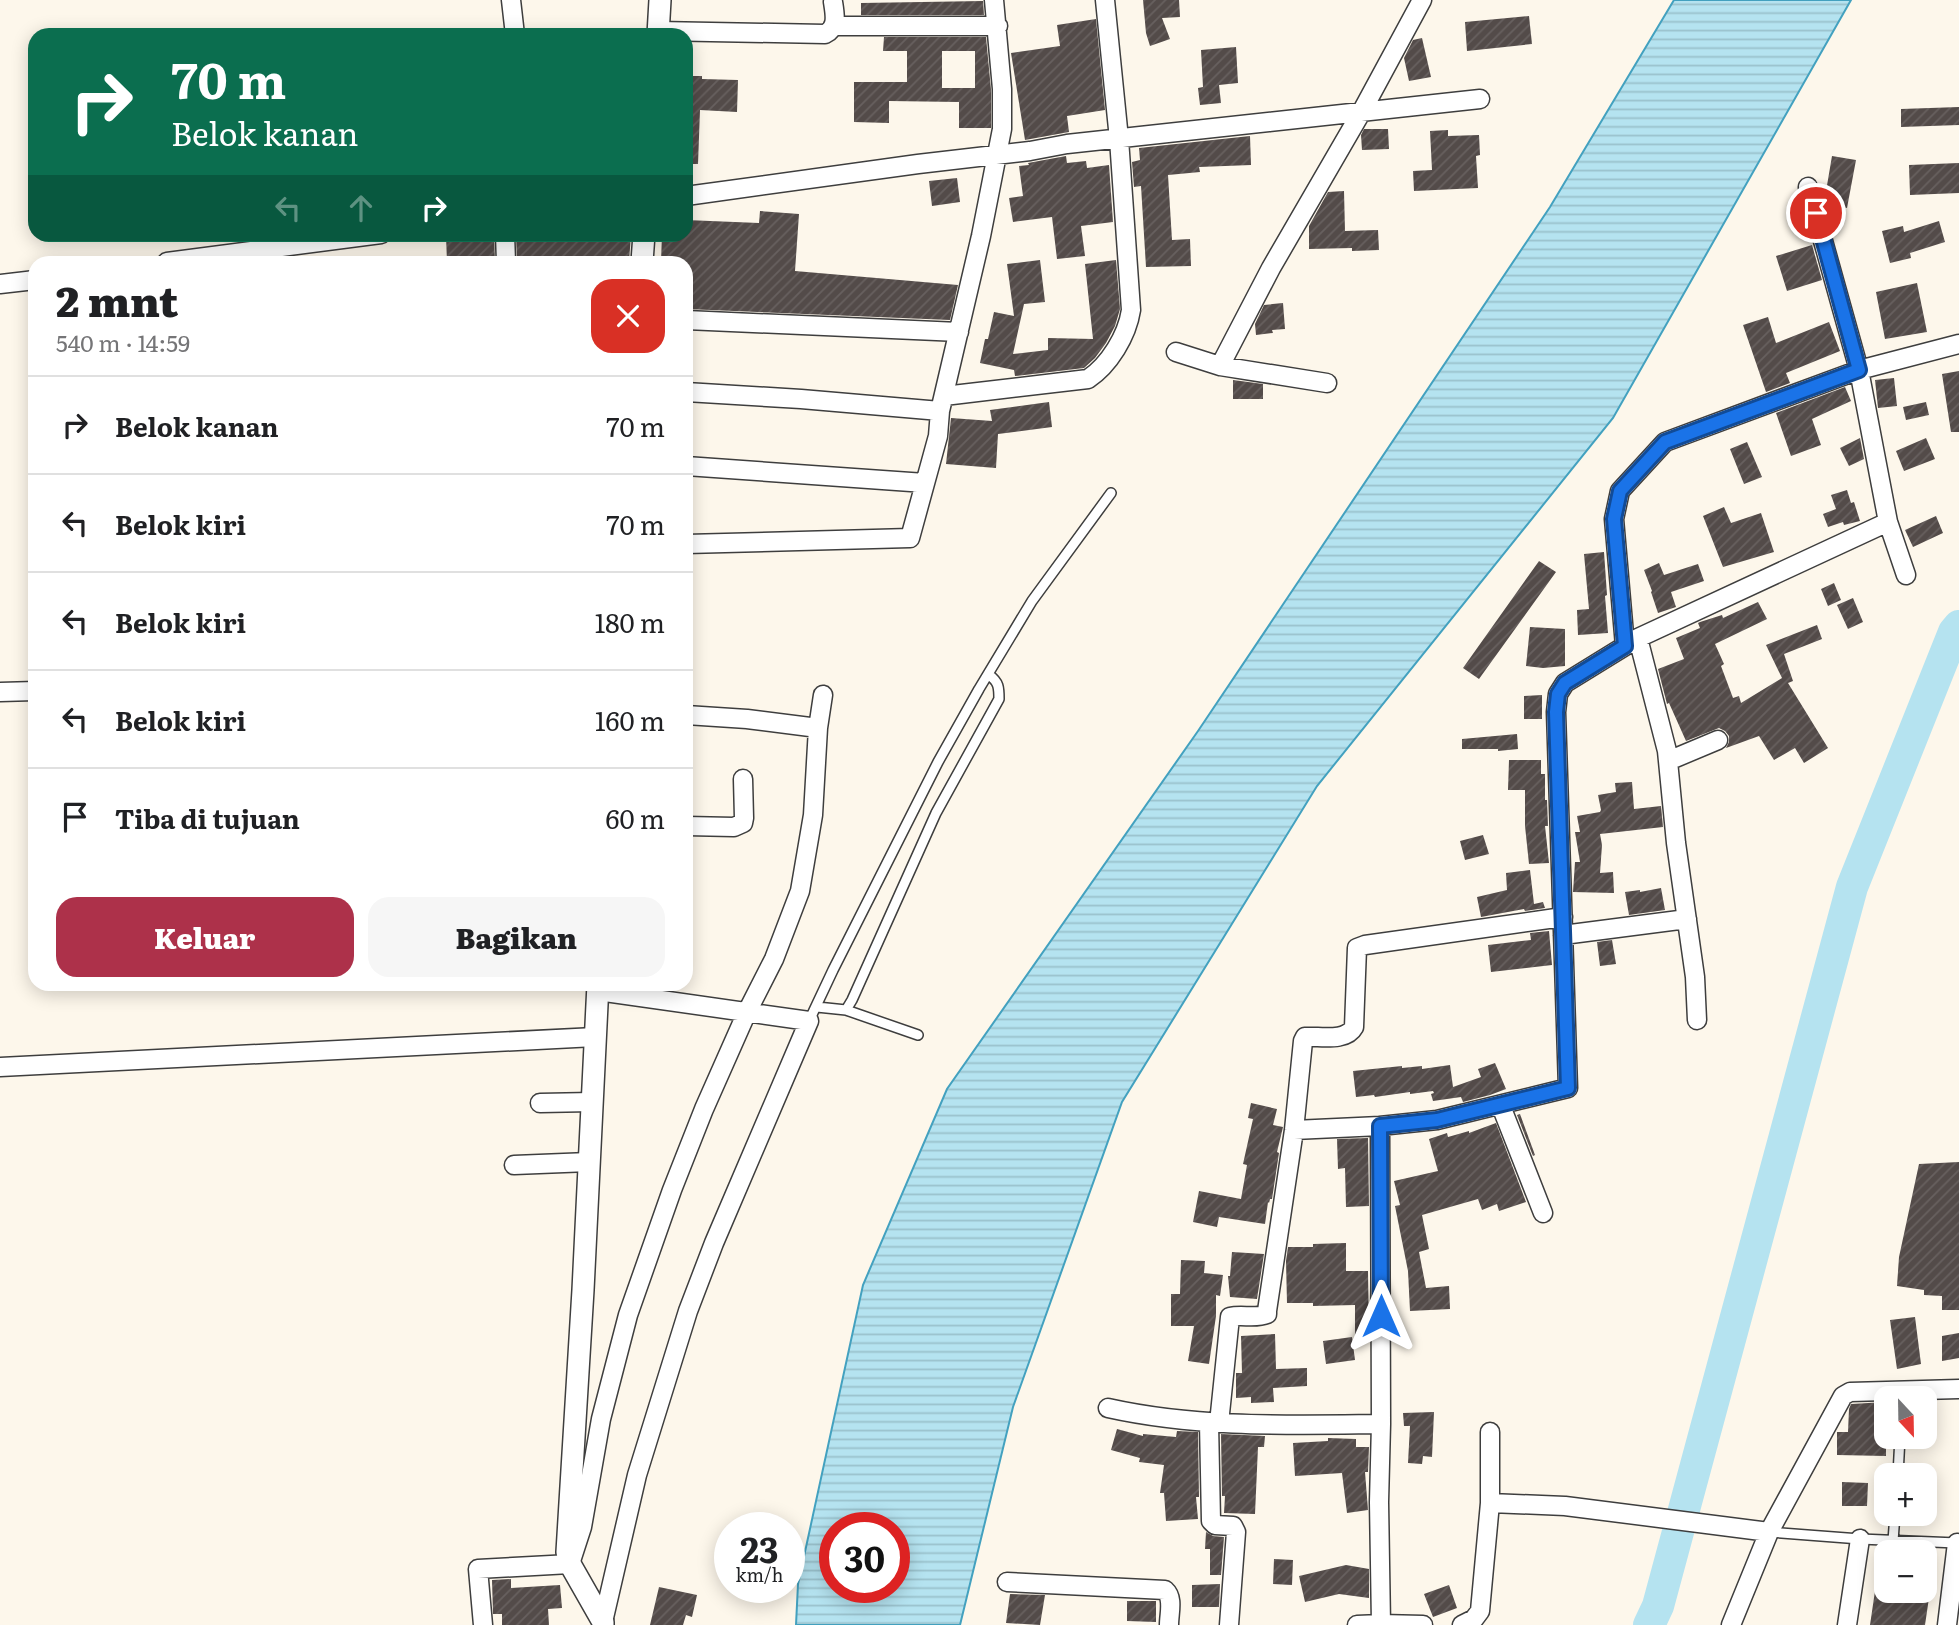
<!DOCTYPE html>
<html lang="id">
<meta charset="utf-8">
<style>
:root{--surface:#fff;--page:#f6f6f6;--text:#202124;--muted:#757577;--line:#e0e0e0;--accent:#ad314a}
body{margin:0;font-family:Literata,serif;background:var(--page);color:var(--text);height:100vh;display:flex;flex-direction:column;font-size:26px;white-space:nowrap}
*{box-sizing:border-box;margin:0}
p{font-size:23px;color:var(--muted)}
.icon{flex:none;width:38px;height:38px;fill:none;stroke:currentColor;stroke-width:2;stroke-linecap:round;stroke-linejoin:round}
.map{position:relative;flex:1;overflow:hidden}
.sheet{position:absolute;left:28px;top:256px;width:665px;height:735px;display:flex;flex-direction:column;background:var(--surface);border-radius:21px;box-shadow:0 4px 18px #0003}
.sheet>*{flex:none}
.top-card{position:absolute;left:28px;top:28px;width:665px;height:214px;border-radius:21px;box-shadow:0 4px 18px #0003;background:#0b6e4f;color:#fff;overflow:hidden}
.needle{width:46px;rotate:158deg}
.buttons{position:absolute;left:1874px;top:1386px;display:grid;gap:14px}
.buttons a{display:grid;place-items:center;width:63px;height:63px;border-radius:14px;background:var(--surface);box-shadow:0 4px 18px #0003;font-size:35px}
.speed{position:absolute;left:714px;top:1512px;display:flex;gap:14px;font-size:35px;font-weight:700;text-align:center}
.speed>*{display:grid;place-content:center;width:91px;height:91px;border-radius:50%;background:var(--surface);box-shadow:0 4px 18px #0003;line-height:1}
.speed small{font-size:18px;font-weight:400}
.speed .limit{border:10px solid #d22;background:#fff;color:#111}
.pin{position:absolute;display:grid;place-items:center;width:60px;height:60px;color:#fff;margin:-30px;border:4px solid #fff;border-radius:50%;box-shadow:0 2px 7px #0007}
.me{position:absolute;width:77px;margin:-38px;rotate:0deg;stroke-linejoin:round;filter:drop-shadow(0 0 5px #0008)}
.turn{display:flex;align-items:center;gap:24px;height:147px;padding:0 28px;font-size:32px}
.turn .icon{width:91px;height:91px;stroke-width:2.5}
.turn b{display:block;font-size:49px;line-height:60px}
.lanes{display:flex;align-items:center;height:66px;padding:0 28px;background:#0003;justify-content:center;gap:35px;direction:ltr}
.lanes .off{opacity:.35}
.round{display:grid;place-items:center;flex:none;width:74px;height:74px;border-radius:21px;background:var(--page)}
.overview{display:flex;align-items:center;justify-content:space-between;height:119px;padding:0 28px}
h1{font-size:42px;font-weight:800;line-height:52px}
.primary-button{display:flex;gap:14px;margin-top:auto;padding:14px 28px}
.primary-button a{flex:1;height:80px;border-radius:21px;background:var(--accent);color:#fff;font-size:28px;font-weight:800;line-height:80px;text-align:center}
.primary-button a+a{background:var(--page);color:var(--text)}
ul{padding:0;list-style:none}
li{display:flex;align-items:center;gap:21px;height:98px;padding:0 28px;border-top:2px solid var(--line)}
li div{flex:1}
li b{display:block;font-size:26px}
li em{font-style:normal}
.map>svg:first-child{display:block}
</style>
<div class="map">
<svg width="1959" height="1625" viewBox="0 0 1959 1625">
<defs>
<pattern id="water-rules" width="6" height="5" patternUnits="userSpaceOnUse" patternTransform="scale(1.75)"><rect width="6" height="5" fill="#b5e3f0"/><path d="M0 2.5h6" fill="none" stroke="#9ac1cc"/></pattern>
<pattern id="building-hatch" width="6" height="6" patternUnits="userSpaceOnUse" patternTransform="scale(1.75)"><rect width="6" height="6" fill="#534b49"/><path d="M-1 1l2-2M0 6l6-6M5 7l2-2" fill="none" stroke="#67605f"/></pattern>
</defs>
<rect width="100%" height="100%" fill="#fdf7eb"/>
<path fill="url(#water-rules)" stroke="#43a1bf" stroke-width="2" fill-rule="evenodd" d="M1674 0H1851L1613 418 1317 786 1122 1102 1013 1407 960 1625H796L798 1584 863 1285 947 1089 1198 731 1550 207ZM835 1528H894V1587H835Z"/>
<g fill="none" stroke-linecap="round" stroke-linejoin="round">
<path stroke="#b5e3f0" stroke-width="32" d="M1649 1625 1658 1606 1852 887 1954 632 1959 626"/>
</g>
<path fill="url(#building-hatch)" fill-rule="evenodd" d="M1143 0H1179L1180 17 1162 18 1170 39 1150 46 1146 33Z
M983 1 984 15H861V3Z
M1529 16 1532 44 1467 51 1465 22Z
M1096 19 1105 110 1067 116 1069 132 1025 140 1011 53 1060 46 1057 25Z
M884 37H986L991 90V128H959V102L889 101V123L854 122V82H907V51H883ZM942 51H975V88H942Z
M1422 38 1431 77 1409 81 1404 58 1413 40Z
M1236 47 1238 83 1219 85 1221 103 1200 105 1198 88 1203 87 1201 50Z
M686 76H702V79L738 80 737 112 700 110 698 164H686Z
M1959 107V125L1901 127V109Z
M1364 129H1388L1389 149 1362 150 1361 135Z
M1448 130V136L1479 135 1480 155 1476 156 1478 188 1414 191 1413 171 1432 170 1430 131Z
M1250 136 1251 165 1199 167 1200 172 1168 175 1172 240 1190 239 1191 266 1146 267 1141 186 1134 187 1132 162 1140 160 1139 148Z
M1066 156 1067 163 1086 161 1087 168 1109 165 1113 222 1081 226 1085 256 1057 259 1052 217 1013 222 1009 198 1023 196 1019 166 1029 165 1028 163Z
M1832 156 1856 160 1847 208 1824 203Z
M1959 163V193L1910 195 1909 165Z
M957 178 960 202 932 206 929 181Z
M1344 191 1345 231 1378 230 1379 250 1352 251V248L1309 249V226L1328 192Z
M760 211 799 214 795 271 958 285 950 320 686 309V262H661L662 234H686V220L759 223Z
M1939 221 1945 242 1910 253 1911 258 1890 263 1882 231 1903 226 1904 232Z
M458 234H494L495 262H447L446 236Z
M516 234H631L629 262H517Z
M1812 245 1822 280 1787 291 1776 256Z
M1040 260 1045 302 1024 304 1013 354 1048 350V338L1093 339 1085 264 1116 260 1120 309 1115 326 1106 343 1095 358 1084 368 1015 376 1014 370 980 363 985 339H988L994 312 1014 316 1007 264Z
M1917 283 1927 332 1885 339 1876 292Z
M1283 303 1285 329 1272 330 1273 333 1256 335 1255 324 1264 305Z
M1768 317 1776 343 1829 322 1840 351 1786 373 1790 383 1766 392 1743 325Z
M1959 371V432H1951L1942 374Z
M1894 378 1897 406 1878 408 1875 380Z
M1233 380 1263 384V399H1233Z
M1845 387 1851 401 1812 419 1821 445 1791 456 1776 413Z
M1049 402 1052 427 998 434 996 468 946 464 951 418 992 421 990 410Z
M1926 402 1929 415 1906 420 1903 407Z
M1860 438 1864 459 1849 466 1840 448Z
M1926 438 1935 459 1904 471 1896 451Z
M1747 442 1762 477 1744 484 1730 449Z
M1847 490 1851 503 1854 502 1860 521 1844 525 1843 522 1828 527 1823 514 1836 509 1831 495Z
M1724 507 1731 523 1761 513 1774 552 1723 567 1703 516Z
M1936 516 1943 533 1913 547 1905 530Z
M1604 552 1607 595 1605 596 1608 633 1578 635 1577 610 1589 609 1584 554Z
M1539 561 1556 572 1479 679 1463 668Z
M1659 563 1664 575 1698 564 1704 581 1671 592 1676 607 1658 613 1651 592 1652 591 1644 570Z
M1834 583 1841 600 1828 606 1821 589Z
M1853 598 1863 622 1848 629 1837 605Z
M1758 602 1767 619 1715 644 1724 664 1721 666 1733 698 1739 696 1741 703 1782 678 1766 645 1817 625 1822 639 1784 654 1793 681 1788 683 1828 748 1804 763 1795 748 1774 760 1759 736 1726 748 1729 742V736L1725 731 1719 728 1686 741 1669 703 1667 704 1658 669 1684 659 1676 638 1700 628 1698 623 1700 622 1722 615 1723 618Z
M1530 627 1565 629V666L1543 668 1526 666Z
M1542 695V719H1524V696Z
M1517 734 1518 749 1498 751V749H1462V739Z
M1509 760H1541V774H1545V800H1547L1548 826H1545L1549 863 1529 864 1525 826V790H1508Z
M1632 782 1634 809 1661 806 1663 827 1600 834 1602 845 1600 873 1613 872 1614 893 1573 892 1575 862H1580L1575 832H1580L1577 816 1600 812 1601 810 1598 795 1616 792 1615 783Z
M1483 835 1489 854 1465 860 1460 841Z
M1530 870 1534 904 1543 902 1545 908 1525 911 1524 909 1481 917 1477 897 1507 890 1506 873Z
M1661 888 1665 910 1629 915 1625 892 1640 890V892Z
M1549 931 1552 965 1491 972 1488 945 1531 940 1530 933Z
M1612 940 1616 964 1600 966 1597 942Z
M1495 1063 1506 1089 1490 1095 1463 1102 1461 1097 1433 1101 1431 1094 1434 1093 1433 1091 1410 1094V1092L1375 1097 1374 1095 1356 1097 1353 1071 1402 1066V1068L1422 1066V1069L1450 1065 1453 1087 1481 1077 1478 1069Z
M1251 1103 1277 1109 1273 1125 1283 1127 1277 1152 1279 1153 1272 1199H1270L1269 1203 1268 1202 1265 1224 1219 1217 1217 1227 1193 1222 1199 1191 1241 1199 1247 1165 1243 1164 1253 1119 1248 1118Z
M1520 1114 1535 1155 1533 1156 1517 1115Z
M1496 1123 1526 1202 1499 1211 1497 1204 1482 1210 1478 1199 1422 1215 1429 1249 1419 1252 1426 1288 1449 1286 1450 1309 1410 1311 1408 1271 1395 1206 1400 1205 1394 1181 1438 1171 1429 1139 1447 1133 1448 1137 1469 1131V1133Z
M1368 1138 1369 1206 1346 1207 1345 1168 1338 1169 1337 1139Z
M1959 1162V1310H1942V1296L1924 1295V1290L1897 1286 1899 1257 1919 1164Z
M1346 1243V1271H1368L1369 1340H1355V1305L1313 1306V1303H1287L1286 1261 1288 1247H1313V1244Z
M1232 1252 1264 1254 1257 1299 1230 1297 1228 1276H1230Z
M1181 1260 1205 1261 1204 1273 1223 1275 1220 1296 1216 1295V1316L1209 1364 1188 1361 1194 1326H1171V1294H1180Z
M1915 1317 1921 1364 1897 1369 1890 1320Z
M1959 1333V1358L1942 1361V1336Z
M1275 1334 1276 1369 1307 1368V1386L1273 1388 1274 1402 1251 1403V1397L1236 1398V1373H1242L1241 1336Z
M1352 1337 1355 1360 1326 1364 1323 1341Z
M1886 1402V1456L1837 1455V1432H1848L1849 1409 1851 1404Z
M1434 1412 1432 1457 1423 1456 1422 1464 1408 1463 1410 1426H1404L1403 1413Z
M1117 1429 1143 1436V1434L1176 1437 1177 1431 1198 1432 1199 1497H1196L1198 1519 1166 1521 1164 1493H1160L1164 1465 1139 1462 1140 1458 1111 1450Z
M1221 1434 1265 1436 1264 1447H1258L1255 1514 1224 1513 1225 1496H1222Z
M1328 1438 1356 1439V1447H1369L1368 1472H1365L1368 1510 1347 1513 1342 1473 1295 1476 1293 1443 1328 1441Z
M1842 1482 1868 1483 1867 1506H1842Z
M1206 1532 1213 1536 1224 1537 1221 1575H1210V1549H1205Z
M1274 1559 1293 1560 1292 1585 1273 1584Z
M1346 1565 1369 1569V1598L1339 1594 1305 1602 1299 1576Z
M511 1579V1588L560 1585 562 1608 548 1609 549 1625H502V1614H493L492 1580Z
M1220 1584 1219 1607H1192V1585Z
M1449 1585 1457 1608 1433 1617 1424 1594Z
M659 1587 697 1595 692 1617 686 1615 683 1625H650Z
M1875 1591H1930L1925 1625H1870Z
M1010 1594 1045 1595 1040 1625 1006 1623Z
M1127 1601H1156V1622L1127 1621Z"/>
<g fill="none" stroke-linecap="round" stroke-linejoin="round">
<g stroke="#3e3e3e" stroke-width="12">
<path id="service" d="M817 1007 846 1010 852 1000 936 813 999 699C999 688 999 682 989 675
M846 1010 918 1035
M809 1021 833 970 938 762 979 689 1032 601 1111 493
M1898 1475 1900 1437
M1769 1532 1860 1539 1957 1543
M1893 1541 1895 1514"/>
</g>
<g stroke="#3e3e3e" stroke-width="21">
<path id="minor" d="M511 0 515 35
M834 26H998
M658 31 825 34C838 28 835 15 833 2
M686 196 918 164 1030 151 1067 144C1205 130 1342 113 1480 99
M505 234 506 262
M167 262 381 234
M0 284 35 280
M686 320 959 332
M1176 352 1220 366 1271 268 1362 111 1422 0
M1220 366 1327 383
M686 392 801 399 940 411
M944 396 1088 379C1109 365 1127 336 1131 310L1119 139 1105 0
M686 466 925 483
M1888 522 1906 575
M686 544 910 538 938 436 940 411 981 236 1002 129V89L994 0
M1638 638 1667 751 1668 761 1718 740
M1625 646 1614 519 1620 491 1665 442 1859 370 1959 344
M0 692 35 691
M686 715 747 719 818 728 823 695
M1668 761 1676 843 1695 977 1697 1020
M686 826 734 827 743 823 744 818 743 779
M1563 935 1687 919
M598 991 809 1021 714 1243 688 1311 637 1475 603 1622
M0 1067 595 1037
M540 1103 592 1102
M1501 1106 1543 1213
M1294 1130 1380 1126
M514 1165 589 1162
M1108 1408C1198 1428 1289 1425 1381 1424
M1209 1423 1211 1521 1215 1525 1233 1526 1236 1532 1229 1625
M1219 1423 1230 1317C1242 1314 1255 1319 1267 1314V1311L1294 1130 1303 1041 1305 1037C1320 1036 1346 1042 1354 1027L1357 948 1365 945 1563 917
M1490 1503V1432
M1007 1582 1165 1590C1174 1598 1169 1613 1169 1625
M1381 1624 1423 1625
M483 1625 478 1569 570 1564 582 1527 601 1419 628 1315 672 1190 704 1109 747 1012 774 959 800 891 813 815 818 728
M1357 1625 1381 1624 1379 1502 1381 1424 1380 1126 1437 1120 1568 1088 1556 712 1558 694 1565 683 1638 638 1888 522 1859 370 1808 187
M1462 1625 1474 1619 1480 1611 1490 1503 1565 1506 1769 1532
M1731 1625 1769 1532 1843 1396 1850 1392 1959 1389
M1847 1625 1860 1539
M1947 1625 1957 1543"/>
</g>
<g stroke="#3e3e3e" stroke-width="24">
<path id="tertiary" d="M658 35 660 0
M642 262 644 234
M598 984 583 1290 567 1552 570 1564 603 1622V1625"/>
</g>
<use href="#service" stroke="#fff" stroke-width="9"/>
<use href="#minor" stroke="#fff" stroke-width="18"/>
<use href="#tertiary" stroke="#fff" stroke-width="21"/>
</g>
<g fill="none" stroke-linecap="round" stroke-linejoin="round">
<g stroke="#114b97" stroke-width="18">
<path id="route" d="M1381 1316 1380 1126 1437 1120 1568 1088 1556 712 1558 694 1565 683 1625 646 1614 519 1620 491 1665 442 1859 370 1816 213"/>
</g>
<use href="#route" stroke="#1a73e8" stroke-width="12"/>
</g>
</svg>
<div class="buttons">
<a><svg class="needle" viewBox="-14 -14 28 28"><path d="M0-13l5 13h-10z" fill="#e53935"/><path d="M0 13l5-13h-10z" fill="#757577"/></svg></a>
<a>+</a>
<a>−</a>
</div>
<div class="speed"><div>23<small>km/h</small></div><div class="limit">30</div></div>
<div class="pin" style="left:1816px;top:213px;background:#d93025"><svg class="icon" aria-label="arrive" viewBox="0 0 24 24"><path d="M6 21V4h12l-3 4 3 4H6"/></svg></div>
<svg class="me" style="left:1381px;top:1316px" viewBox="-20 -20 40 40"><path d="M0-17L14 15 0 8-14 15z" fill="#1a73e8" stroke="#fff" stroke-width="4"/></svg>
<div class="top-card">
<div class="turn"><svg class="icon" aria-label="right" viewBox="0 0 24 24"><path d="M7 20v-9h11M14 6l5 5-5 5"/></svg><div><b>70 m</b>Belok kanan</div></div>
<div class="lanes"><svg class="icon off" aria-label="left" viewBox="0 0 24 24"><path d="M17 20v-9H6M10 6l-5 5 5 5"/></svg><svg class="icon off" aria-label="ahead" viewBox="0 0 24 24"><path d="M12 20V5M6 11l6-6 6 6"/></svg><svg class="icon" aria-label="right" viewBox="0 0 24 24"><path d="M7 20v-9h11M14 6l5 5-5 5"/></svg></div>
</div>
<section class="sheet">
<div class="overview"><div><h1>2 mnt</h1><p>540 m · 14:59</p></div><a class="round" style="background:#d93025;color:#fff"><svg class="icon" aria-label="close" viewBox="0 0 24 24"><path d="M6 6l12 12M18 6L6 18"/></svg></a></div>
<ul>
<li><svg class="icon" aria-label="right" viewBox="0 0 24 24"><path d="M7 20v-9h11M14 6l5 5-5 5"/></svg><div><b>Belok kanan</b></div><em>70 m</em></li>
<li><svg class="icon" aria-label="left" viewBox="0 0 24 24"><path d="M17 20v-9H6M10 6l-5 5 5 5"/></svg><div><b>Belok kiri</b></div><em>70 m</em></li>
<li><svg class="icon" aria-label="left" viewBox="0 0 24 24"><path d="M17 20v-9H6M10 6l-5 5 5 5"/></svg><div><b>Belok kiri</b></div><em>180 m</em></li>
<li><svg class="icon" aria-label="left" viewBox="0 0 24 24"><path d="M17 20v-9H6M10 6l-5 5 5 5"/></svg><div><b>Belok kiri</b></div><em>160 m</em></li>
<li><svg class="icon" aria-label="arrive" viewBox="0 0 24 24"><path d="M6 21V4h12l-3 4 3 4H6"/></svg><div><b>Tiba di tujuan</b></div><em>60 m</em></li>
</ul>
<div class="primary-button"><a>Keluar</a><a>Bagikan</a></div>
</section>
</div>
